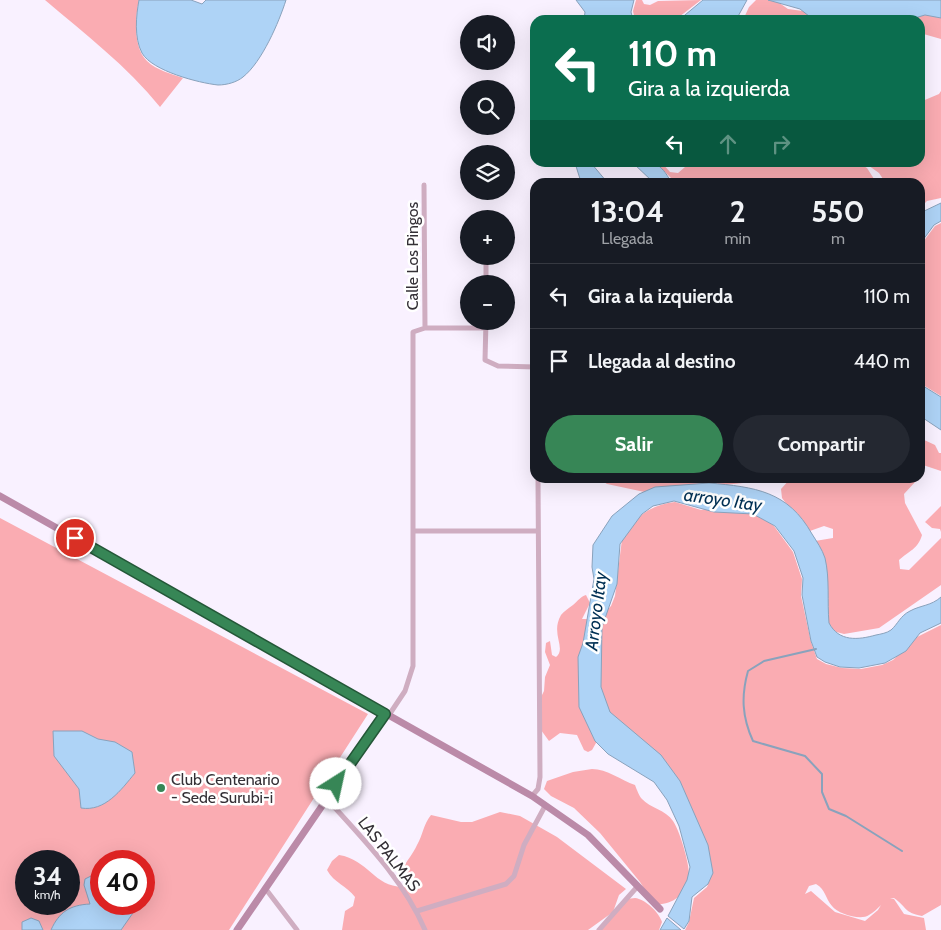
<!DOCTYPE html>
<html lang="es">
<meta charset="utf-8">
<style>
:root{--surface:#171b24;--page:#242831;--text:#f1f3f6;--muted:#9ea1a6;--line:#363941;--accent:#378656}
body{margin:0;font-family:Cabin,sans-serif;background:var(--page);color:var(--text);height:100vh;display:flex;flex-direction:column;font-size:19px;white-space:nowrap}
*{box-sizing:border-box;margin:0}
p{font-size:16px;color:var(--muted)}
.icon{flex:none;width:28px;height:28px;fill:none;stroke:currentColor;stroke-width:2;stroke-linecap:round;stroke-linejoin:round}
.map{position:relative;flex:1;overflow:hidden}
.side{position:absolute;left:530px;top:178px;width:395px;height:305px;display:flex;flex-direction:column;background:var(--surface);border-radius:15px;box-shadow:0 5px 20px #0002}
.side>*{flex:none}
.top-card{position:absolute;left:530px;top:15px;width:395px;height:152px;border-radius:15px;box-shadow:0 5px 20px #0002;background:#0b6e4f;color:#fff;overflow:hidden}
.controls{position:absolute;left:460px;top:15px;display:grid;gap:10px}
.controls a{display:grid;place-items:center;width:55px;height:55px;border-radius:50%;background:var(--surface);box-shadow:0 5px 20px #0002;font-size:25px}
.speed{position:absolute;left:15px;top:850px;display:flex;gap:10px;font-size:25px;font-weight:700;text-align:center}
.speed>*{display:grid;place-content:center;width:65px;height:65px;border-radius:50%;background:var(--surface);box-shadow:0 5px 20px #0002;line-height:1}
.speed small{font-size:12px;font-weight:400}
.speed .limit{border:8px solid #d22;background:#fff;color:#111}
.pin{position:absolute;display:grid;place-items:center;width:42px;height:42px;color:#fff;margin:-21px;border:2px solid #fff;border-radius:50%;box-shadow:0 1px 5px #0007}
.me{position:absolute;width:55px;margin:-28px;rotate:35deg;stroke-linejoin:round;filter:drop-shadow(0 0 4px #0008)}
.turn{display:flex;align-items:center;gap:18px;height:105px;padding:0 15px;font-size:22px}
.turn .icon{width:65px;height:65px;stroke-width:2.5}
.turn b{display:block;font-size:35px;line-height:42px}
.lanes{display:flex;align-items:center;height:48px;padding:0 15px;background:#0003;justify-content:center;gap:25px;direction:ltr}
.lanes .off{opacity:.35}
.eta{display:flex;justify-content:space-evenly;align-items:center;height:85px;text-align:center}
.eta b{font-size:30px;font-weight:700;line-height:35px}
.action{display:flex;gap:10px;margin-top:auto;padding:10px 15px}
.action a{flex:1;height:58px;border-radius:30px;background:var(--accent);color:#fff;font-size:20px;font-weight:700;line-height:58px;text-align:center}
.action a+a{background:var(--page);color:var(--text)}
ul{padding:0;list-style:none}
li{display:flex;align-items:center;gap:15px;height:65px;padding:0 15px;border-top:1px solid var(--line)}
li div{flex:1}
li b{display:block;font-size:19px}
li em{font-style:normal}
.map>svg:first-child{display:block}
</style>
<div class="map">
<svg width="941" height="930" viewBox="0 0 941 930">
<rect width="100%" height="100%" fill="#f9f1ff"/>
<path fill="#faacb2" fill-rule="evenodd" d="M45 0H139C135 17 133 48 147 61 156 70 172 74 183 78L160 107C127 66 85 34 45 0Z
M636 0H642L644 4 650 5 658 1 701 0 675 20H635L633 11Z
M756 0H775L788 9 810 12 816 20H743L749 7Z
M928 15 941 17V39L920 33V20H897L898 16Z
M941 91V198L927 201 920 208V182H885L879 173 865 163 920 162V102L939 94Z
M656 163H662L670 172 678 173 685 167V163H859L867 168 876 182H675Z
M941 223V396L920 383V246L935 226Z
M920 438 935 445 939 453H941V471L920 464Z
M598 478H750L743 483 715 486 696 503 607 484Z
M791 478H914L916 481 904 494 905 503 922 535C918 549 909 551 899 560L900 569 909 570 941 538V585L879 628 844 634 833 631 827 624 815 541 833 538V529L824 526 807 532 782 498 781 489Z
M675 502 701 510 715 507 734 508 761 516 774 526 793 552 802 579 801 596 811 642 817 659 826 664 842 668 861 669 882 665 893 660 917 637 941 625V905L922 916C903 912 908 908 894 898L890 899H894L904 914 924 918 926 930H685L689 922 694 898 707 887 709 882 703 880 690 830 594 700 593 664 604 613 611 606 615 596 622 539C632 518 652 504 675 502ZM816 884C826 890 825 898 832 906 838 914 861 921 869 915 873 913 878 908 881 905L878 910 865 921 835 912 811 891 805 894 809 886Z
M941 506V532L940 529 932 528 925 522Z
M0 518 368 714 229 930H0ZM26 861H69V904H26ZM101 861H144V904H101Z
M586 595 590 603 582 619H590L596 743 592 750 588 752 584 750 577 735 560 733 549 741 541 730 538 703 544 691 545 677 550 665 545 652 546 643 550 641 552 655 556 657C567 648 550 634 561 615 564 611 569 608 573 605 578 601 580 597 586 595Z
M592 769C607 769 621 780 635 785 637 790 639 796 642 799 650 808 666 810 673 821 680 831 691 868 689 880 685 896 670 906 654 904L640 882 600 833 574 808 551 796 544 789 547 781 573 772Z
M500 812 520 816 557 837 626 889 619 895 613 912 588 930H342L345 911 353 906 355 897C347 886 334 883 327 870L332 861 339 855C371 860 375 892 411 886L402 870C407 860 413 854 417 845 423 835 423 825 431 815L461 822H472Z
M635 898C645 899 659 912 662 922L659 930H601L627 899Z"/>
<path fill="#aed3f6" stroke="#89a2bc" d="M139 0H191L202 4 206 0H286C279 22 262 62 243 77 237 82 227 85 218 85 199 83 152 71 142 53 134 38 136 16 139 0Z
M576 0H634L631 12 633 20H584L585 12Z
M703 0H747L736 20H679Z
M768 0H941V18L925 15 908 20H814L800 9Z
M575 163H591L607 182H581Z
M633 163C655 162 660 162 671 182H653Z
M941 203V221L934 225 920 244V213Z
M920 384 941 397V430L920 416Z
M709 483C755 487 788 491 812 534 817 542 822 549 825 558 830 579 827 601 829 623 839 642 858 640 876 635 881 634 887 633 891 630 898 624 900 616 910 611 921 605 931 606 941 597V623L920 633 906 651 885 663 859 668 840 667 825 662 817 657 811 641 802 595 803 578 794 551 775 526 753 514 714 512 674 501 653 506 642 514 620 544 617 584 602 627 601 687 610 712 661 755 680 781 708 845 713 873 708 884 692 897 689 921 684 929 668 916 687 880 690 867 679 826 667 800 654 782 608 754 595 741 579 707 578 657 583 643 594 579 592 567 593 545 612 516 639 494 655 487Z
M53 731H82L98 739 115 742 132 752 135 773C121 790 105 812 81 808L79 789 54 756Z
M101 871V904H134L135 910 121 930H51C59 912 70 905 90 904L84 885 85 879Z
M31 918 39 921 43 930H22V922Z
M667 918 681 930H660Z"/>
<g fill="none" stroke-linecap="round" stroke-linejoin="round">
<path stroke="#89a2bc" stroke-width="2" d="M816 649 764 661 748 671C741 696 742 717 753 741L805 756 822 774V792L829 809 846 816 902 851"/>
<path stroke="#cfadc1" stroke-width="5" d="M424 185 425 328
M486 284V256
M486 321 485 360 498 366 535 367
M414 531H538
M389 715 405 691 413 666V332L425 328H486
M532 796 538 789 540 777 538 478
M326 798C362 838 404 880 425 930
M265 888 297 930
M417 911 506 884 514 876 524 845 545 806
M599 930 637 887"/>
<path stroke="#bb8aa8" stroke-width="7" d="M0 496 532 796 588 835 660 909
M237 930 385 714"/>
</g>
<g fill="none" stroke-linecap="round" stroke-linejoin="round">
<g stroke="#245738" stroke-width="12">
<path id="route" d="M75 538 385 714 336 784"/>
</g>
<use href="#route" stroke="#378656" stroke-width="9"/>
</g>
<circle fill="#378656" stroke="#fff" stroke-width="2" cx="161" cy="788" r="5"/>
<g text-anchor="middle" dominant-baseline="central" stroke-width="5" stroke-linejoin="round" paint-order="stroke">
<g font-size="16" fill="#343036" stroke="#fff">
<text transform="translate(412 256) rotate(-90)">Calle Los Pingos</text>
<text transform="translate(389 854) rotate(52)">LAS PALMAS</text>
</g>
<g font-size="16" fill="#343036" stroke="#fff" text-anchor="start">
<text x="171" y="779">Club Centenario<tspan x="171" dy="18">- Sede Surubi-i</tspan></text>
</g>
<g font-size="18" font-style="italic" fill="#003054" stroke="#fff">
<text transform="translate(723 500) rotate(8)">arroyo Itay</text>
<text transform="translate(596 611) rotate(-83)">Arroyo Itay</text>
</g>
</g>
</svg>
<div class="controls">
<a><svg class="icon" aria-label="sound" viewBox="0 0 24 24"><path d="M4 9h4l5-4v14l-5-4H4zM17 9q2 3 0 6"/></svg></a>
<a><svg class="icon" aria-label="search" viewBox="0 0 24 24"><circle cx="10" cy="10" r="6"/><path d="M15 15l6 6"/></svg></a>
<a><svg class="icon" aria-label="layers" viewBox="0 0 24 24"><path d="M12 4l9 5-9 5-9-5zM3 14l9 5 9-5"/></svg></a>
<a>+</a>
<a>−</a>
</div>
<div class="speed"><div>34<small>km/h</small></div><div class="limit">40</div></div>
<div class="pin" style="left:75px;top:538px;background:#d93025"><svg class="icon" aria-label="arrive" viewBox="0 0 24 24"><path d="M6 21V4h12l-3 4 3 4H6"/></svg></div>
<svg class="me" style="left:336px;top:784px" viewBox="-20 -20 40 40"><circle r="19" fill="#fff"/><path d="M0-13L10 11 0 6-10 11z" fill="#378656"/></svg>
<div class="top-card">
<div class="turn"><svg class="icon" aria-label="left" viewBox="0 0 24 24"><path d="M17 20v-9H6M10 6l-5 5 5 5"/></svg><div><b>110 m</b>Gira a la izquierda</div></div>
<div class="lanes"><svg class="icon" aria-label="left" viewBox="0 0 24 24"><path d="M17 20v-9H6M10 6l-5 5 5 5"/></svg><svg class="icon off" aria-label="ahead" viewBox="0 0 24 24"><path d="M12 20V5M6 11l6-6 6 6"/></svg><svg class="icon off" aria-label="right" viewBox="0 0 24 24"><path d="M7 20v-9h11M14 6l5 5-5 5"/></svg></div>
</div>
<section class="side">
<div class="eta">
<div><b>13:04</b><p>Llegada</p></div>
<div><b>2</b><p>min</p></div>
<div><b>550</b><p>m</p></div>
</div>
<ul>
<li><svg class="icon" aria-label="left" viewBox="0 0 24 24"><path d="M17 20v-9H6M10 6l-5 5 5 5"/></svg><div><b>Gira a la izquierda</b></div><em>110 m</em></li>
<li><svg class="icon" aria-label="arrive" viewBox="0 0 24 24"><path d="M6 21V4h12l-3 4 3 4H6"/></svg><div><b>Llegada al destino</b></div><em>440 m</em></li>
</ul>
<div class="action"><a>Salir</a><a>Compartir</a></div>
</section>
</div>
